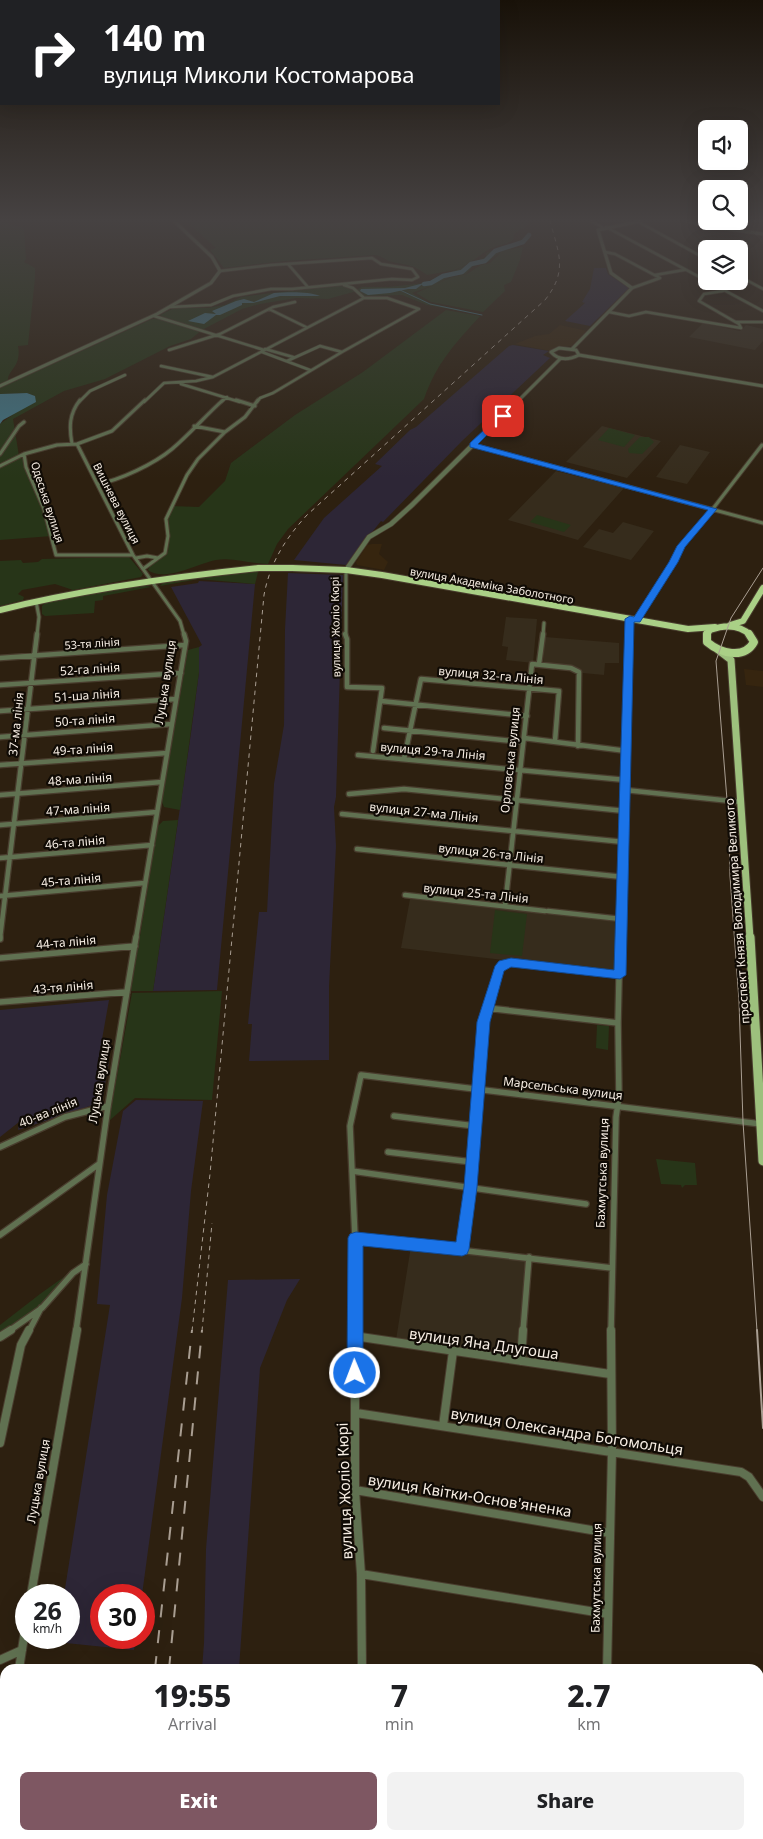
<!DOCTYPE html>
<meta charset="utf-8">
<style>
:root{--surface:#fff;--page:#f2f2f2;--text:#202124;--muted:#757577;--accent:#7e5762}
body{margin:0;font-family:"Noto Sans",sans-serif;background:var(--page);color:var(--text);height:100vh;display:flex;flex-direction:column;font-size:19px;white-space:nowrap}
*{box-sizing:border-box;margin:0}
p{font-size:16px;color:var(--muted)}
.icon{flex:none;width:28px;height:28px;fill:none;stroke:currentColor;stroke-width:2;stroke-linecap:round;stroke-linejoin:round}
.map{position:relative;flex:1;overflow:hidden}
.panel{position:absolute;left:0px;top:1664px;width:764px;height:176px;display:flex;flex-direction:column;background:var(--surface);border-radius:15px 15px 0 0;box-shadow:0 5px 20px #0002}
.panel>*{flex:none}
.top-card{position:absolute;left:0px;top:0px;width:500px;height:105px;box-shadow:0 5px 20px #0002;background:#202124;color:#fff;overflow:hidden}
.controls{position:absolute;left:698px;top:120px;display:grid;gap:10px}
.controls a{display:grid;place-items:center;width:50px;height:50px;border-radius:8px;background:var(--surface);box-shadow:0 5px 20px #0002;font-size:25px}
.speed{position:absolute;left:15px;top:1584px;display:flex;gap:10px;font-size:25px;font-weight:700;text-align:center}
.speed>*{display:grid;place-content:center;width:65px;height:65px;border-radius:50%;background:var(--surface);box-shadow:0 5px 20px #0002;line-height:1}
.speed small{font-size:12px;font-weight:400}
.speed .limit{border:8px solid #d22;background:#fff;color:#111}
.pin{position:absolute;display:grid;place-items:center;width:42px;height:42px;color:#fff;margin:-21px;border-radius:10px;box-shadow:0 2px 8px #0006}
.me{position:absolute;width:55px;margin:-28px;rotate:359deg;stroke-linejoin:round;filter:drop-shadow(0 0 4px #0008)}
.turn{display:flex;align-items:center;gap:18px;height:105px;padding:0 20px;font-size:22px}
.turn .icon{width:65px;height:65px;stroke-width:2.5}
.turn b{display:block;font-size:35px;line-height:42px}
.eta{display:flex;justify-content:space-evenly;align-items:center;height:85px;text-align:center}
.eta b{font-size:30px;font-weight:800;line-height:35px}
.button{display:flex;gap:10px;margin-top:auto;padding:10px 20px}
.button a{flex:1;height:58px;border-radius:8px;background:var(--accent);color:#fff;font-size:20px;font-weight:800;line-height:58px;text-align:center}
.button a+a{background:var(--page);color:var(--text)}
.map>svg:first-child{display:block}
</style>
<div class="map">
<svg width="763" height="1839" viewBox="0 0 763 1839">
<rect width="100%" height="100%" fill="#2d2010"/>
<path fill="#36250f" d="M560 325 587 331 572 346 556 347 550 351 515 344 535 336 549 334Z
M372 544H382L379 554 388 562 384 570 357 565 356 562 367 545Z
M744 669 763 671V687L746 685Z"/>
<path fill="#2d2636" d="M594 268H606L608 274 629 288 590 326 565 321 585 303 582 302 590 289Z
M513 345 549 351 543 355 550 358 462 441 383 522 381 521 346 565 294 560 324 518 382 466 375 464 410 430 416 427 509 346Z
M288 573 343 575 336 797 334 807 336 846 329 987V1060L249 1061 252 1024H248L259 912H267L274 784 284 725 285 629Z
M199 581 255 584 217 990 153 991 191 733 199 672V647L202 645 171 587 198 583Z
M109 1000 98 1062H109L102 1102 18 1130 19 1122 0 1137V1010Z
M136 1100 203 1101 191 1191 182 1298 142 1595H101V1638H136L134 1650 56 1642 57 1638H69V1595H64L110 1305 97 1304 107 1195 123 1111Z
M300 1279 287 1300 260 1368 239 1669H202L204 1643 206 1549 228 1280Z"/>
<path fill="#362c1c" d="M703 323 740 331 746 325 763 329V341L755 350 689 337Z
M602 426 661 441 627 478 566 462Z
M680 445 710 452 687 484 656 477Z
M556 471 624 488 578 540 508 520Z
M623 522 654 531 631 560 583 547 599 529 613 533Z
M506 617 537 619 533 663 506 660 508 647 502 646Z
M545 637 619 643V663H605L604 675 583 673 577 668 568 666 543 663Z
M410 899 618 922 616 973 401 948Z
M411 1246 528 1261 520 1359 396 1340Z"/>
<path fill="#273518" d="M0 221 24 228 26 259 24 262 35 268V278L28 345 18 346C22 367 7 370 8 381L0 385Z
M186 221H527L528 223 526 227 515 233 513 240C506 245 496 245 488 250 479 256 465 267 454 270 446 272 436 273 427 275 412 264 410 266 393 262 386 261 383 256 375 255L285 261 224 268 210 250 216 248Z
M503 246 514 247 507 250 523 247 520 260 511 282 504 285 505 291 483 312 431 302 416 293 452 277 467 274 481 265 490 263 502 251 488 262 473 266 466 274 452 276 434 285 412 293 429 303 484 315 427 305 402 295 363 296 357 291 328 299 296 298 260 304 242 309 202 330 191 339 170 346 105 379 64 391 13 419 19 456H24L26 467 52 536 0 540V424L34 399 35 396 27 393 0 394V388L152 319 163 318 160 315 176 307 207 308 225 305 241 297 272 293 344 285 356 290 362 287H388L425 283 486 257V253Z
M446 310 480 316C455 344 437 362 424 399L288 529 277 544 268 564C250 564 234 557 216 560 199 563 164 583 148 570L152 562 165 553 168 536 165 527 171 506 199 507 225 481 231 463 295 415 363 372Z
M609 428 635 435 624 447 598 440Z
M640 437H649L654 442 642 454 629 453 628 449Z
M537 515 571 525 564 532 530 522Z
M129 557 143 574 141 577 73 590 55 584 22 590 18 594 24 597 23 600 0 606V561L21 560 23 563 38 562 42 559Z
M258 572 255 584 199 579 160 586 164 582 221 574Z
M144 585 151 587 103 596V600L95 601 94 613 45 616 42 614V606L46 602Z
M199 647V672L180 810 164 807 162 802 188 650Z
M178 820 153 991H131L158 826 163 821Z
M495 910 527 914 522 956 490 953Z
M222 991 212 1100 135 1098 109 1121 132 993Z
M597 1025 609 1026 608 1050 596 1048Z
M656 1159 695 1163 697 1185H685L682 1188 681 1185 661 1184Z
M68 1274 41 1306 0 1335V1325L40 1294Z
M5 1785V1835H132V1839H0V1815Z"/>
<path fill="#427280" d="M424 283 416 289H408L390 293 368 295 360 291 361 289 405 288Z
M274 293C287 292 308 291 320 296H280L253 303H242V305L220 315H216L204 324 188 321 205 313 216 314 212 311 236 301 244 299 254 302Z
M27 393 35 396 36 402 3 420 0 424V394Z"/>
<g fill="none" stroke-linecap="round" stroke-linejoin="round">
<path stroke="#427280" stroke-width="1" d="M400 290 430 304 482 315"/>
<path stroke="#427280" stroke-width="4.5" d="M424 284 431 283 443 276 462 272 471 264 485 261 495 251 523 242 529 235"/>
<g stroke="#493d2e" stroke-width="4">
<path id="minor-far4" d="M591 221 602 227
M637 221 706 259
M606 227 763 311
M605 252 615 254 660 278 632 288
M288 264 307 286
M655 275 684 270
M739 276 763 289
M344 285 353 288 364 298
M723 291 704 294 699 301 739 324 741 328
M170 307 211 305 233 296 271 289H292L392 279 412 280 418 277 412 269 381 264 372 258 271 265 220 271
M269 309 306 327
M609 312 629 316 646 312 741 328
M154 316 264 350
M736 322H763
M265 349 293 357
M169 350 220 334 273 307 295 302
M262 352 310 370
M161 366 213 377
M181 384 240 402
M79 402 90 391 125 375
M144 402 164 383 196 381 213 377 364 298H387L419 309 342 352 320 346 287 361
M221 402 227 397
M257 402 260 398 273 393 342 352"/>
</g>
<g stroke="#493d2e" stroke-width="5">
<path id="minor-far3" d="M236 400 255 406
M194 426 225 432
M72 444C69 427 69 414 80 400
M77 444 133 555 180 621 184 635
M473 445 763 523
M0 454 19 426 24 422
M24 454 26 467 44 509 56 555H133
M0 466 24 454 57 445 77 444 112 431 145 400
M98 484C120 480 154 464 172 449 190 434 205 416 223 400
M136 558 147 556 158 558
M143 569 165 553 168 536 166 519 187 475 198 459 225 432 245 417 258 400
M36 601 39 617 37 635
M637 620 674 562 681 546 705 519 762 445
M346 635V570
M543 635 544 623
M629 635V619"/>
</g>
<g stroke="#493d2e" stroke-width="7">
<path id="minor-far2" d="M345 634 347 639V687L382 688 373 751
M0 658 185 645
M539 664 543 634
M0 685 181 673
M381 701 527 716
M0 711 176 699
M384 728 523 742
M0 737 172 724
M524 738 627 751
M358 755 626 780
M404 759 421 679 559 691 555 741
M0 765 167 753
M625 790 741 802
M349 794 404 789 625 811
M0 795 162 782
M342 814 624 842
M0 825 157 812
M357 849 623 877
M0 858 152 845
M405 895 545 911
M0 896 144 883
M505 906 532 664 571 668 579 672 578 746
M548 911 621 919
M0 938 37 634
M136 938 186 641 184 634
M620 938 629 634"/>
</g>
<g stroke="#493d2e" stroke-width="8">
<path id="minor-far1" d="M0 939V937
M0 958 135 946
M0 1002 127 992
M487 1008 618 1023
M394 1116 475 1126
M0 1147 65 1117 108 1106
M388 1152 472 1162
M352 1171 586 1204
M0 1235 99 1164
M355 1238 612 1268
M462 1249 470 1187 484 1022 499 969 504 964 511 963 620 975
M9 1331 42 1308 73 1273 86 1264
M29 1331 41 1308
M76 1331 108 1106 136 937
M355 1331V1238L350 1126 361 1075 761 1124
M523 1331 529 1257
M611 1331 616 1117 619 1097 618 1023 620 937"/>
</g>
<g stroke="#493d2e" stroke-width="10">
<path id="minor" d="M355 1330V1490L361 1574 362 1669
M354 1336 610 1374
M0 1337 11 1330
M521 1361 523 1330
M356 1413 741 1472 749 1477 763 1497
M443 1426 453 1351
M0 1443 21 1345 29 1330
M355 1490 609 1533
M361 1574 608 1614
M31 1595 77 1330
M0 1660 22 1650
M19 1669 26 1624
M607 1669 612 1451 611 1330
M759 1737 763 1738
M0 1779 5 1749
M364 1835V1839
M603 1835V1839"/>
</g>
<g stroke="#493d2e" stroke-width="4.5">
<path id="tertiary-far1" d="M687 221 705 226 763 234
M559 348 576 350 579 355C569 360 559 361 551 352Z
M572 349 632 288 611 273 598 230 641 221
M579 355 763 386
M0 386 157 314 211 283 220 271 212 257 174 221
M517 402 560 359"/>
</g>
<g stroke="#493d2e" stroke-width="6">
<path id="tertiary" d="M346 570 369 537 391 524 412 505 518 400"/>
</g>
<g stroke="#493d2e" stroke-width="9">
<path id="primary-far1" d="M718 650 731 660 750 938"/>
</g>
<g stroke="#493d2e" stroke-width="11">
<path id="primary" d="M750 937 763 1161"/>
</g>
<g stroke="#493d2e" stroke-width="8">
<path id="trunk-far1" d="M292 568 346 570 382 575 688 629 715 627
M0 610C85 589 172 577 259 568
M730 625 743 621 763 588
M707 635 710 630C724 625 739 624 750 635"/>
</g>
<g stroke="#493d2e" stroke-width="10">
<path id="trunk" d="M707 634V642C720 653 744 660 754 642L749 634"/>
</g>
<use href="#minor-far4" stroke="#607151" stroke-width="2.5"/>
<use href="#minor-far3" stroke="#607151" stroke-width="3"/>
<use href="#minor-far2" stroke="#607151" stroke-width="4.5"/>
<use href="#minor-far1" stroke="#607151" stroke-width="5.5"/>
<use href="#minor" stroke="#607151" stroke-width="8"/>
<use href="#tertiary-far1" stroke="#607151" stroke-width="3"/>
<use href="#tertiary" stroke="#607151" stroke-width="4.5"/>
<use href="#primary-far1" stroke="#9dc07d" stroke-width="7"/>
<use href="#primary" stroke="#9dc07d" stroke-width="9"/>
<use href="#trunk-far1" stroke="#aad086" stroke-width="6"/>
<use href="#trunk" stroke="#aad086" stroke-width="8"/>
<path stroke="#a99e92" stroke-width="1" d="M757 1331 743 1122 739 1001 730 876 729 825 716 661 731 618 763 568"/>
<path stroke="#a99e92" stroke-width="2" d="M757 1330 763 1428"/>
<path stroke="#a99e92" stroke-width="1" stroke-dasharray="4.5 4.5" stroke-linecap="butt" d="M192 1331 210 1174 264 595C270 563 285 539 307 515L545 300C568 271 559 254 550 221
M202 1331 212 1223"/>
<path stroke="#a99e92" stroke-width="2" stroke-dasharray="13 13" stroke-linecap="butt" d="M155 1669 192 1330
M169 1669 202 1330
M137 1835V1839
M153 1835V1839"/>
<g stroke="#493d2e" stroke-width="8" stroke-linecap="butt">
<path id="trunk-bridge" d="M259 568H292"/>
</g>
<use href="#trunk-bridge" stroke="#aad086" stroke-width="6"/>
</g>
<linearGradient id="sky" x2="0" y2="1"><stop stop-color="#191209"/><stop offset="0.46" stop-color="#464242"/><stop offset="1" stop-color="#464242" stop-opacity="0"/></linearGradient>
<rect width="763" height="478" fill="url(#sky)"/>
<path fill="#1a73e8" stroke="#114b97" d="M500 415 506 416 478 444 717 509 685 547 678 562 640 622H634L626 975 620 979 511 967 504 971 490 1022 477 1187 469 1249 467 1254 462 1256 363 1246V1373L360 1378 355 1380 350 1378 347 1373 348 1238 350 1234 356 1232 456 1242 464 1187 477 1022 495 966 499 961 511 958 614 970 625 619 630 616 634 617 669 562 677 546 708 510 470 447V443Z"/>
<g text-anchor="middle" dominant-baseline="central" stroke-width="4.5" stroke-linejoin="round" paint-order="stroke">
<g font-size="11" fill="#f6ede3" stroke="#100b05">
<text transform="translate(48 502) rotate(72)">Одеська вулиця</text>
<text transform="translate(117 503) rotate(63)">Вишнева вулиця</text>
<text transform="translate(492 585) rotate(10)">вулиця Академіка Заболотного</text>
<text transform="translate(335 627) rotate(-91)">вулиця Жоліо Кюрі</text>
<text transform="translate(92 643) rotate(-4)">53-тя лінія</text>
</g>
<g font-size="12" fill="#f6ede3" stroke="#100b05">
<text transform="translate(90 669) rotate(-4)">52-га лінія</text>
<text transform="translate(491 675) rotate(5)">вулиця 32-га Лінія</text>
<text transform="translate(165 682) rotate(-81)">Луцька вулиця</text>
<text transform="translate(87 695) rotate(-4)">51-ша лінія</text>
<text transform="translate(85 720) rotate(-4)">50-та лінія</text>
<text transform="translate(16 724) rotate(-84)">37-ма лінія</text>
<text transform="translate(83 749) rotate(-4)">49-та лінія</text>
<text transform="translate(433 751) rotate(5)">вулиця 29-та Лінія</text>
<text transform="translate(510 760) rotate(-84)">Орловська вулиця</text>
<text transform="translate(80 779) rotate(-4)">48-ма лінія</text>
<text transform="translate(78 809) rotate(-4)">47-ма лінія</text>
<text transform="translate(424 812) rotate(6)">вулиця 27-ма Лінія</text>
<text transform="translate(75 842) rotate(-5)">46-та лінія</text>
<text transform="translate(491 853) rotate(6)">вулиця 26-та Лінія</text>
<text transform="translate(71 880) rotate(-5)">45-та лінія</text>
<text transform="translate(476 893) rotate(6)">вулиця 25-та Лінія</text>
<text transform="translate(737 911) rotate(-94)">проспект Князя Володимира Великого</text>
<text transform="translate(66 942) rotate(-5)">44-та лінія</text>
<text transform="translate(63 987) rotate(-5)">43-тя лінія</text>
<text transform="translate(99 1081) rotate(-81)">Луцька вулиця</text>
<text transform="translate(563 1088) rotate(7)">Марсельська вулиця</text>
<text transform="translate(48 1112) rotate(-22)">40-ва лінія</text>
<text transform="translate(602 1173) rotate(-88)">Бахмутська вулиця</text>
<text transform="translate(38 1481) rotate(-80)">Луцька вулиця</text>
<text transform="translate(596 1578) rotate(-89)">Бахмутська вулиця</text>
</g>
<g font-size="15" fill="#f6ede3" stroke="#100b05">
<text transform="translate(484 1343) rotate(8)">вулиця Яна Длугоша</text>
<text transform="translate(567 1431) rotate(9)">вулиця Олександра Богомольця</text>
<text transform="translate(344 1491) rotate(-92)">вулиця Жоліо Кюрі</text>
<text transform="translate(470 1495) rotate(9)">вулиця Квітки-Основ'яненка</text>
</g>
</g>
</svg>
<div class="controls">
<a><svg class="icon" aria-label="sound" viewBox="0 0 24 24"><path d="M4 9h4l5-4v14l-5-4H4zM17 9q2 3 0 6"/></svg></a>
<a><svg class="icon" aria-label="search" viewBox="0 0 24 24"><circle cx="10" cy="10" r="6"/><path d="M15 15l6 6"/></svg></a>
<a><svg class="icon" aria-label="layers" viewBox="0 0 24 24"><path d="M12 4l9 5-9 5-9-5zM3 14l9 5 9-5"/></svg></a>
</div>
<div class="speed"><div>26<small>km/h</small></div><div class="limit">30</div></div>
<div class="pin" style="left:503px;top:416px;background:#d93025"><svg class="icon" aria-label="arrive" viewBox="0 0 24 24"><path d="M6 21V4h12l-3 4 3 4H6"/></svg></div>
<svg class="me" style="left:355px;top:1373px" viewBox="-20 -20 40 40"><circle r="17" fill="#1a73e8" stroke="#fff" stroke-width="3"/><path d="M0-11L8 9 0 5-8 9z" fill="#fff"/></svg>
<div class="top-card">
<div class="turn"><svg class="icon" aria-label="right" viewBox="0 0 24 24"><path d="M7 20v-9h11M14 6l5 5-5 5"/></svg><div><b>140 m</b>вулиця Миколи Костомарова</div></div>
</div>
<section class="panel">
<div class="eta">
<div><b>19:55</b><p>Arrival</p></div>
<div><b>7</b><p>min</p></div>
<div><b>2.7</b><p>km</p></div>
</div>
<div class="button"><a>Exit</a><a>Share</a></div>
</section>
</div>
